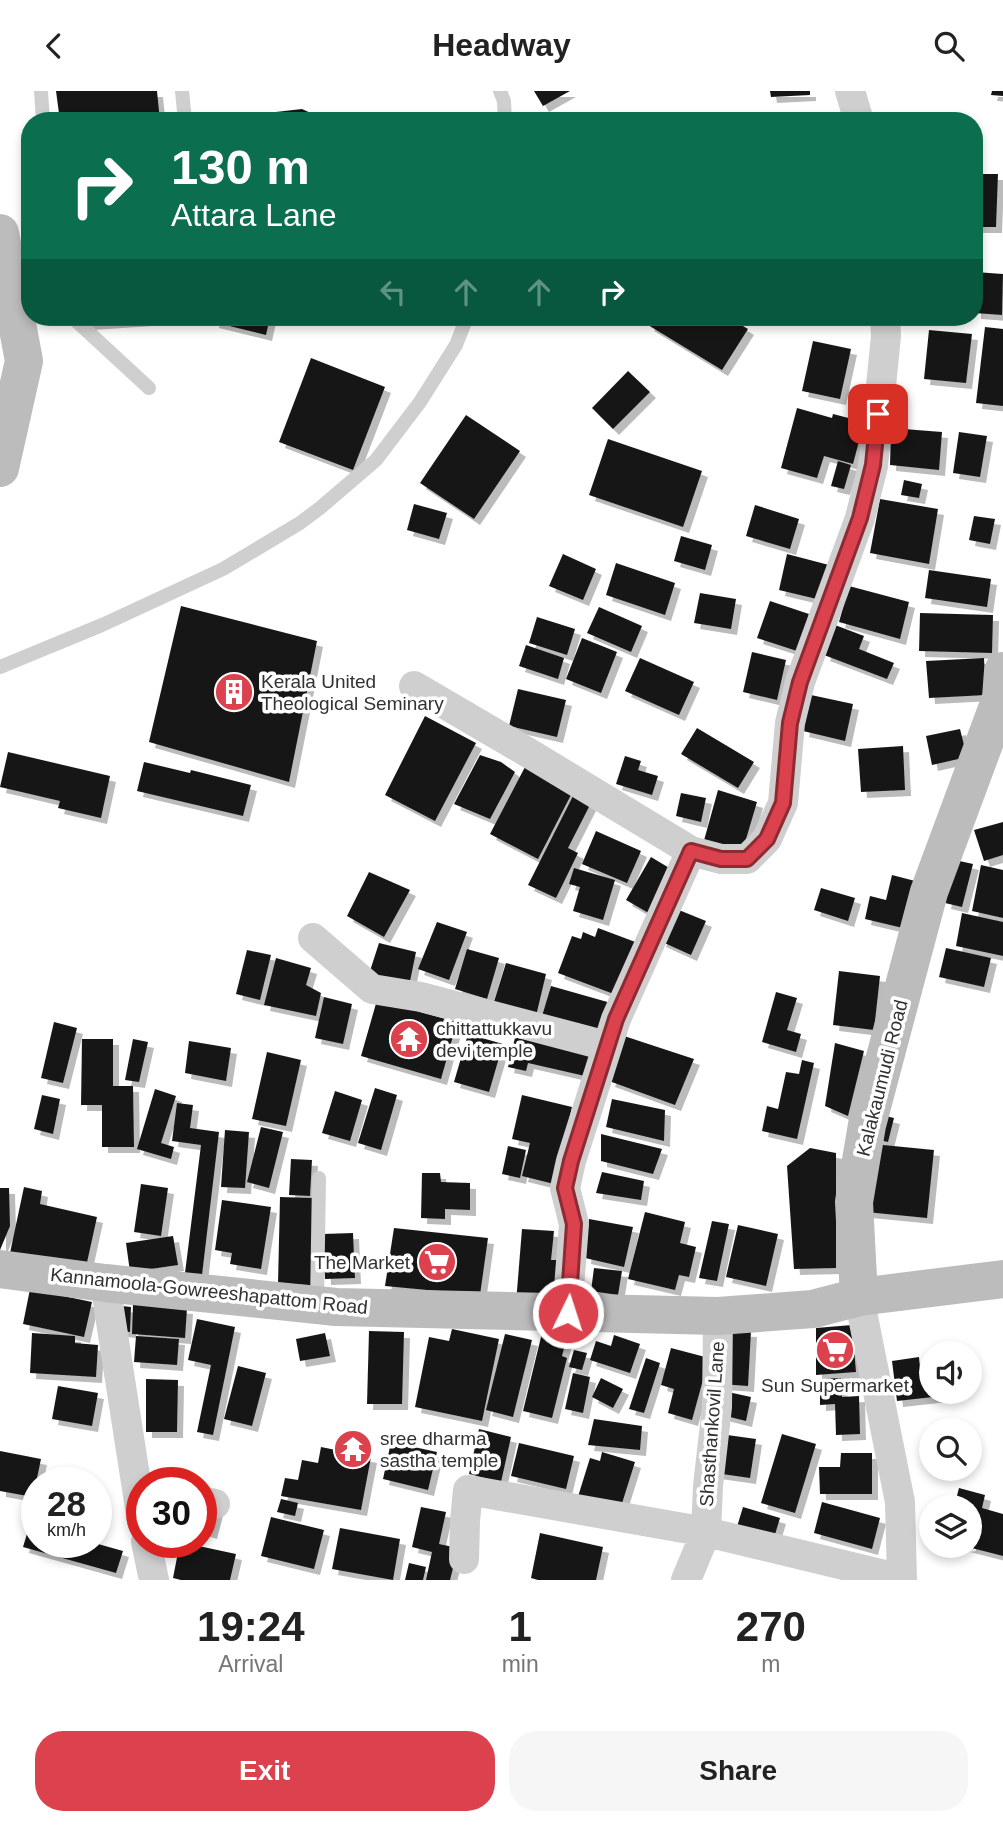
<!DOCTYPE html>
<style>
:root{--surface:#fff;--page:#f6f6f6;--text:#222;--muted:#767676;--accent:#db424d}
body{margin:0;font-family:Arial,sans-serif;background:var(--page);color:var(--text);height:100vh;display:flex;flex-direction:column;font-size:26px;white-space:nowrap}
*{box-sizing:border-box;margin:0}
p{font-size:23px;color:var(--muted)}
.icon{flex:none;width:38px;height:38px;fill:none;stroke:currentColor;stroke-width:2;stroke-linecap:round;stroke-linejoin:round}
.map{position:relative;height:1489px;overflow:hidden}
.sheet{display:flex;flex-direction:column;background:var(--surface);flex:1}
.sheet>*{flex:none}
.banner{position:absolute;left:21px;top:21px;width:962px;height:214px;border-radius:28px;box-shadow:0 4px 10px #0003;background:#0b6e4f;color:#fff;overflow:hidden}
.fabs{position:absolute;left:919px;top:1250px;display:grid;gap:14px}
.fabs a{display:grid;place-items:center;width:63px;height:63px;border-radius:50%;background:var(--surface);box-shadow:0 4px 10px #0003;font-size:35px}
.speed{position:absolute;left:21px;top:1376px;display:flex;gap:14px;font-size:35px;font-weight:700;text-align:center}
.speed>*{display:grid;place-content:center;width:91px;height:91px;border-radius:50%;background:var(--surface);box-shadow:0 4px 10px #0003;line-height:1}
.speed small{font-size:18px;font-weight:400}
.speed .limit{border:10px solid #d22;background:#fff;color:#111}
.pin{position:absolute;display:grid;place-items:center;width:60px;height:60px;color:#fff;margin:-30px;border-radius:14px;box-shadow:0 4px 10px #0006}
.me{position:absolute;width:77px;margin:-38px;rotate:4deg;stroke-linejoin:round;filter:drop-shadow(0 0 5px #0008)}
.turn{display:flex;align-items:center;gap:24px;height:147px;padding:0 35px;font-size:32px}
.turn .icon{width:91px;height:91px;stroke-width:2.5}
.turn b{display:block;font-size:49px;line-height:60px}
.lanes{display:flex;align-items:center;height:66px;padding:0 35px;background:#0003;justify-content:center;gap:35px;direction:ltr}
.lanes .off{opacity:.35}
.eta{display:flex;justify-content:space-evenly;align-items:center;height:119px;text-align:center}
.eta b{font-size:42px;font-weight:800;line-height:49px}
.cta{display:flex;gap:14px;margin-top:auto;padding:14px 35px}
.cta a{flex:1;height:80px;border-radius:28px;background:var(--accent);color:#fff;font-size:28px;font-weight:800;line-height:80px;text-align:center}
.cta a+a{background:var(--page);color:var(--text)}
header{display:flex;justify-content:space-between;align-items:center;height:91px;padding:0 35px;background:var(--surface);font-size:32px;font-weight:800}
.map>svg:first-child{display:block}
</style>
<header><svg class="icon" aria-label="back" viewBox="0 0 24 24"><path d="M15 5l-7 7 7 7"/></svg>Headway<svg class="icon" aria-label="search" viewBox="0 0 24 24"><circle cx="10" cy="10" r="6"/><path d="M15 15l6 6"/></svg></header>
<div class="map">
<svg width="1003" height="1489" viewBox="0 0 1003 1489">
<defs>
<filter id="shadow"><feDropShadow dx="6" dy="6" stdDeviation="0" flood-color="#0004"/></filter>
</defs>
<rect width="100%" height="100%" fill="#fff"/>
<path fill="#191919" filter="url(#shadow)" d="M56 0H157L160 30H60Z
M534 0H570L543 15Z
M770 0H810V4L771 6Z
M992 0H1003V5L991 4Z
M302 18 328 30H267V22Z
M975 83H998L996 136H975Z
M975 181 1003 183 1002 224 975 222Z
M86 226H162V228L87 233Z
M214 226H270L266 244 213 231Z
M653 226H728L748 238 722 279 648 234Z
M985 236 1003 238V315L976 312Z
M929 239 972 243 966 292 924 288Z
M813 250 851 258 840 308 802 300Z
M311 267 385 296 353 379 279 351Z
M628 280 650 301 613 338 592 317Z
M797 317 832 327 833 323 864 331 853 373 824 365 817 387 781 377Z
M466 324 520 360 474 428 420 392Z
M891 337 942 341 939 379 890 374Z
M959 341 987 345 980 386 953 382Z
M608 348 702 380 683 436 589 404Z
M838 370 851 374 844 398 831 395Z
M904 389 922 393 919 407 901 404Z
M880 408 938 418 929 473 870 462Z
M414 413 447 422 439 448 407 439Z
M755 414 799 428 790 458 746 445Z
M974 425 995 428 990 453 969 449Z
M681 445 712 454 705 479 674 470Z
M563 463 596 478 583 509 549 495Z
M787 463 829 474 821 509 779 499Z
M616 472 675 492 665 524 606 504Z
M929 479 991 488 987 516 925 507Z
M849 495 909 511 900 548 839 531Z
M700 502 736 508 731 538 694 532Z
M770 510 809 523 797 560 757 547Z
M181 515 317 550 289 691 149 651Z
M599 516 642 535 631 561 587 542Z
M920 522 993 524 992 562 919 560Z
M537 526 575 538 567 564 529 552Z
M835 534 864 545 859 558 894 572 887 588 824 564Z
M582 547 617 561 601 602 566 588Z
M526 554 564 567 558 588 519 575Z
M752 561 786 569 777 609 743 601Z
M640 567 694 591 679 624 625 600Z
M984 567 986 604 929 607 926 570Z
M518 598 566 609 557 646 509 635Z
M811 604 853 613 845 650 803 640Z
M425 625 476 652 435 730 385 704Z
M697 637 754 671 738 697 681 663Z
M960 638 967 666 932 674 926 645Z
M903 655 905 699 861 701 858 658Z
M8 661 110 685 101 727 58 717 60 710 0 696Z
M480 664 501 671 515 681 490 728 454 713Z
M625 665 641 670 638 679 658 685 652 704 616 693Z
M144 671 190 682 191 679 251 694 243 725 137 700Z
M525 676 573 700 538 768 490 743Z
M718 699 757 711 741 765 703 753Z
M575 701 592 710 568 757 578 762 556 807 528 794Z
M681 702 706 707 701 731 676 725Z
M1003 731V764L984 770 974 739Z
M596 740 641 760 627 792 582 773Z
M651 766 676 781 652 824 626 809Z
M955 769 973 773 962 816 945 812Z
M981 774 1003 779V827L972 820Z
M574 777 615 789 603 829 573 820 580 796 569 793Z
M369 781 410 799 384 846 347 825Z
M892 784 919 791 907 838 865 828 870 805 886 809Z
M821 797 855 807 848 830 814 819Z
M674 817 706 830 691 864 660 850Z
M962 822 1003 831V865L956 855Z
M437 831 467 841 449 889 418 878Z
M598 837 638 852 619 905 558 882 572 845 581 848 583 841 595 846Z
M379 852 416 861 409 895 369 883Z
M946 857 991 867 984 896 939 886Z
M467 858 499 867 487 908 455 898Z
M247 859 271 864 260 909 236 903Z
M276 867 311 877 306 894 321 902 316 925 264 914Z
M506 872 546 883 536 925 493 914Z
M839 880 880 885 874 939 833 934Z
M551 895 611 912 601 950 540 932Z
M776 901 797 907 787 939 801 943 796 961 762 951Z
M324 906 352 913 343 953 315 947Z
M377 909 457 931 441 988 361 965Z
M54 931 77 937 63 992 41 987Z
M518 934 593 953 585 985 528 972 526 980 508 976Z
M468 943 503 953 489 1001 454 991Z
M624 945 694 968 675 1014 609 990Z
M82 948H113V995H133L134 1056H102V1014H81Z
M133 948 148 951 139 991 125 989Z
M189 950 231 957 226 990 185 982Z
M835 952 864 960 848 1025 825 1015Z
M267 961 301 969 286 1035 252 1028Z
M802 969 814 972 797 1048 762 1040 767 1015 778 1018 786 981 799 983Z
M375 997 397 1004 381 1059 358 1052Z
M155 998 176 1005 161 1052 174 1056 171 1068 137 1058Z
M335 1000 362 1009 350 1050 322 1042Z
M42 1004 60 1008 53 1043 34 1038Z
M522 1004 572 1016 554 1093 522 1085 530 1052 512 1048Z
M612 1008 665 1019 664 1050 606 1036Z
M177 1012 193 1014 190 1037 219 1041 202 1184 185 1182 201 1054 172 1050Z
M877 1023 894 1027 888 1051 871 1047Z
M261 1036 283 1041 269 1097 247 1091Z
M225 1039 249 1041 245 1097 221 1096Z
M601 1043 662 1058 653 1083 601 1070Z
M873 1053 934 1059 927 1127 866 1121Z
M508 1055 526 1059 520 1087 502 1083Z
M810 1057 836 1062V1177L794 1178 787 1075Z
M291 1068 312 1069 310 1105 289 1104Z
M602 1081 644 1090 641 1109 596 1102Z
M422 1082H440L441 1091 470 1092V1119L445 1118V1128L421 1127Z
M141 1093 168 1097 161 1145 134 1141Z
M24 1096 42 1100 40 1113 97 1126 86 1176 10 1162Z
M0 1097H9L10 1135 0 1159Z
M280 1106 313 1107 311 1194 278 1193Z
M222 1109 271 1116 261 1178 230 1173 232 1162 215 1159Z
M645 1121 685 1131 680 1152 696 1156 689 1186 679 1184 675 1199 628 1188Z
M589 1128 633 1136 624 1176 585 1167Z
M712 1130 729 1133 717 1190 699 1187Z
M738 1134 778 1143 766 1195 726 1186Z
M394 1137 488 1147 480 1204 385 1195Z
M522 1138 554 1140 551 1169H566L563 1213 516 1212Z
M353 1142 355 1187 325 1188 323 1143Z
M173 1145 178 1174 130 1181 126 1152Z
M594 1177 622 1180 618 1204 591 1200Z
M30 1198 92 1211 84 1246 23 1233Z
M133 1213 187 1217 185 1247 132 1243Z
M122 1215 131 1216 130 1241 121 1240Z
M197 1228 235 1236 213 1344 197 1341 211 1274 188 1269Z
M852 1234 856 1281 816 1284V1237Z
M452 1238 499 1248 482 1330 415 1316 429 1246 449 1250Z
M724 1239 751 1240 748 1295 721 1293Z
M369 1240 404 1241 402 1313H367Z
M32 1242 75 1245V1252L98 1254 96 1286 30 1282Z
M325 1242 330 1265 300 1270 296 1248Z
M542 1242 566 1249 562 1265 567 1267 552 1327 523 1320Z
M505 1243 532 1249 513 1326 486 1319Z
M614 1244 640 1253 630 1282 590 1269 596 1250 611 1255Z
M136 1245 179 1248 177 1274 134 1271Z
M671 1257 709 1267 692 1329 668 1322 674 1298 661 1294Z
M574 1259 587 1262 582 1279 569 1276Z
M919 1266 920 1277 931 1275V1300H942V1305L897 1310 892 1270Z
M646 1267 660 1272 644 1322 629 1318Z
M238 1275 266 1282 252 1335 224 1328Z
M573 1282 590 1286 583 1322 565 1318Z
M601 1287 623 1298 613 1317 592 1306Z
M841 1287 842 1306 859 1305 860 1343 836 1344 835 1313 820 1314V1288Z
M146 1288 178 1289 177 1341H146Z
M58 1295 98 1302 92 1335 52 1328Z
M728 1301 751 1306 746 1330 722 1324Z
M594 1328 642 1335 640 1359 588 1354Z
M479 1338 511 1346 501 1391 469 1383Z
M720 1343 756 1348 750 1387 715 1382Z
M782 1343 816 1353 795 1422 761 1412Z
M391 1351 437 1361 428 1399 383 1388Z
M519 1352 574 1365 566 1398 511 1385Z
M321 1356 371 1366 361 1419 281 1405 285 1387 298 1389 302 1369 318 1372Z
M0 1360 41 1368 33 1406 0 1400Z
M602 1361 635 1371 618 1425 576 1412 590 1367 600 1370Z
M841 1362H872V1403H820L819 1376H840Z
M959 1397 985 1404 982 1417 1003 1423V1465L964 1455 970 1454V1416H954Z
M281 1408 298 1412 295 1425 277 1421Z
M822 1411 880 1427 872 1458 814 1442Z
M201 1414 217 1419 211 1442 201 1439Z
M421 1416 446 1421 439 1453 458 1457 450 1489H426L432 1461 412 1456Z
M743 1416 780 1427 773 1450 736 1439Z
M271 1426 324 1439 314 1478 261 1465Z
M30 1433 37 1435V1451H91L123 1460 116 1482 23 1456Z
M340 1437 400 1448 393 1489 332 1478Z
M540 1442 603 1456 596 1489H538L531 1487Z
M180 1451 236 1463 230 1489H181L173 1487Z
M409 1472 426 1476 423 1489H405Z"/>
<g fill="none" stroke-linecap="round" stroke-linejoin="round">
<path stroke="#cfcfcf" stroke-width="14" d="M41 0 43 30
M182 0 185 30
M500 0 504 10 505 30
M72 226 149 297
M0 576 102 534 223 478 300 432 320 417 376 369 420 311 456 254 467 226
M317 1213 319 1087"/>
<path stroke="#cfcfcf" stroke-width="30" d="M850 0 859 30
M414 595 532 664 691 760
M313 847 372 898 421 906 607 955
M105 1192 142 1430
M859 1206 900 1411 902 1489
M567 1222 574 1133 565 1097 571 1070 616 928 691 760 721 768H747L767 748 783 712 790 632 800 591 860 427 873 375 886 245 885 226
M201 1410 215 1413
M146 1451 154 1489
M464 1468 465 1430 468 1399 706 1441 902 1488
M686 1489 706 1441 708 1395 717 1316 718 1225"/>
<path stroke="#bcbcbc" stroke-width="38" d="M0 142 24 270 0 377
M0 1178 105 1192 336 1216 718 1225 813 1218 859 1206 1003 1188
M859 1206 854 1111 867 1034 929 801 1001 607 1003 580"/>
</g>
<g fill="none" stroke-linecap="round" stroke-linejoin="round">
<g stroke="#8e2b32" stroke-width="18">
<path id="route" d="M568 1222 574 1133 565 1097 571 1070 616 928 691 760 721 768H747L767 748 783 712 790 632 800 591 860 427 873 374 878 323"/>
</g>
<use href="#route" stroke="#db424d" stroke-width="12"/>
</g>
<defs>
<g id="building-disc" transform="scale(2.0125)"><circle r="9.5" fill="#db424d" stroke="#fff"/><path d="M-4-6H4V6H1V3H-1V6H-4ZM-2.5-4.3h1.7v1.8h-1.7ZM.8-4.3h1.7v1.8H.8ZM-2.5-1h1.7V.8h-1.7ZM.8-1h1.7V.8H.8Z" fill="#fff"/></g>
<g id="temple-disc" transform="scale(2.0125)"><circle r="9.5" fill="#db424d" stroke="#fff"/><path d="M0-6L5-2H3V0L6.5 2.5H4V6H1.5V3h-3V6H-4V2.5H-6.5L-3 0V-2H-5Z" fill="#fff"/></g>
<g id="supermarket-disc" transform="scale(2.0125)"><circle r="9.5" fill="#db424d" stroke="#fff"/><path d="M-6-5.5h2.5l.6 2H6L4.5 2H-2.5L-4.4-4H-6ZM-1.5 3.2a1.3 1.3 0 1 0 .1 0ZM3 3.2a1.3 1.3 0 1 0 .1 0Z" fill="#fff"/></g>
</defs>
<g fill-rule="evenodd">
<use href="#building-disc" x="234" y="601"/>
<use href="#temple-disc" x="409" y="948"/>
<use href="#supermarket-disc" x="437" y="1171"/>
<use href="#supermarket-disc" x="835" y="1259"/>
<use href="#temple-disc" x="353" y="1358"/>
</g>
<g text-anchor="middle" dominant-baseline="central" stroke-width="7" stroke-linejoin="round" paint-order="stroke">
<g font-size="19" fill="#323232" stroke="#fff" text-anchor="start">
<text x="261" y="590">Kerala United<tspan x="261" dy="22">Theological Seminary</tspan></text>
<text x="436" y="937">chittattukkavu<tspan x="436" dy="22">devi temple</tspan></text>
<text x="410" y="1171" text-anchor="end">The Market</text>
<text x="835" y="1294" text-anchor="middle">Sun Supermarket</text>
<text x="380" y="1347">sree dharma<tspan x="380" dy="22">sastha temple</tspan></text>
</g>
<g font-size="19" fill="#323232" stroke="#fff">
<text transform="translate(882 987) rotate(-76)">Kalakaumudi Road</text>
<text transform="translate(209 1200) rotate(6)">Kannamoola-Gowreeshapattom Road</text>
<text transform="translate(712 1333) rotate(-86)">Shasthankovil Lane</text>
</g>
</g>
</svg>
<div class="fabs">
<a><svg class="icon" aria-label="sound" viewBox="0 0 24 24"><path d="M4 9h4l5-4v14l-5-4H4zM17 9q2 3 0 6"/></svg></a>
<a><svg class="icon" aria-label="search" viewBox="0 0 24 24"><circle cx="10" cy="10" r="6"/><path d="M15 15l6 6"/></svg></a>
<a><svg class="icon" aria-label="layers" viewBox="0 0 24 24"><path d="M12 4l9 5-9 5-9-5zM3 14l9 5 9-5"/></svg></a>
</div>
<div class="speed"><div>28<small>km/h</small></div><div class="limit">30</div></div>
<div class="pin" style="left:878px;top:323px;background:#d93025"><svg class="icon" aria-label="arrive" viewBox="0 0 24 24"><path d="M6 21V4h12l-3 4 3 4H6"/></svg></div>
<svg class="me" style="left:568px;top:1222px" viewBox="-20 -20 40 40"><circle r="17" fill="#db424d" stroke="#fff" stroke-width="3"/><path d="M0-11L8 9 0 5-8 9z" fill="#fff"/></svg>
<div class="banner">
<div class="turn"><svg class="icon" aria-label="right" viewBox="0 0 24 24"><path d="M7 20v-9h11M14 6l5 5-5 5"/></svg><div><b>130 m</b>Attara Lane</div></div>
<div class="lanes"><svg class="icon off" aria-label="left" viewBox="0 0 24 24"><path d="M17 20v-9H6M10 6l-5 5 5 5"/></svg><svg class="icon off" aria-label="ahead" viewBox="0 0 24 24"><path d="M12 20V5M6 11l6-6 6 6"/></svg><svg class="icon off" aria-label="ahead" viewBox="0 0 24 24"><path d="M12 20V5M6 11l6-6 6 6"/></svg><svg class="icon" aria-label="right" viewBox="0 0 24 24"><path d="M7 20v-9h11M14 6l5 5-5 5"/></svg></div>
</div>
</div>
<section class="sheet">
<div class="eta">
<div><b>19:24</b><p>Arrival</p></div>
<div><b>1</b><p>min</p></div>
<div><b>270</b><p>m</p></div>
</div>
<div class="cta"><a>Exit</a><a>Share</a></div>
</section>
